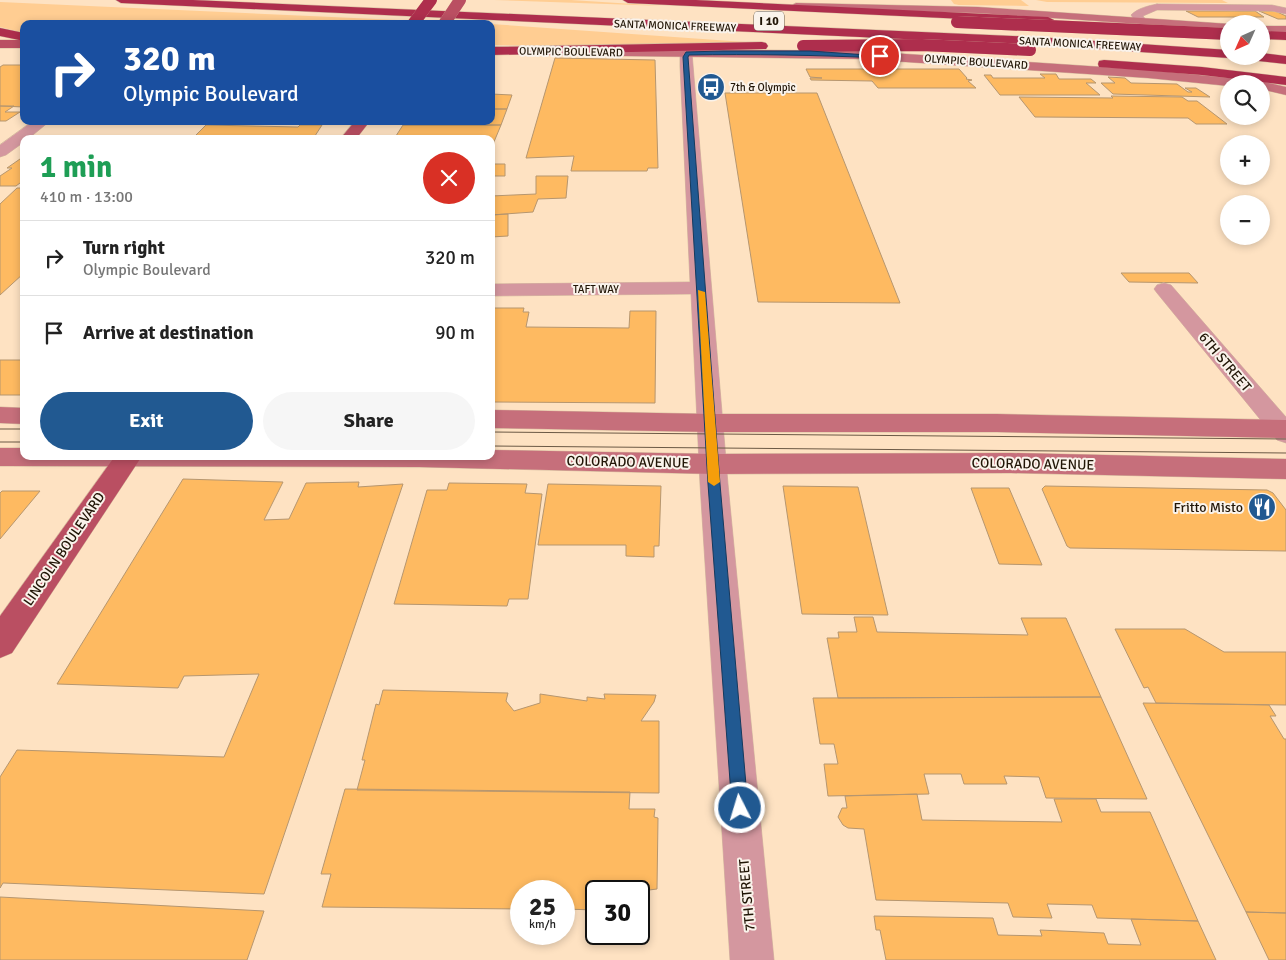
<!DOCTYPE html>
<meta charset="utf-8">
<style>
:root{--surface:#fff;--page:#f6f6f6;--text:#222;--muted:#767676;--line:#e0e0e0;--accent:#215991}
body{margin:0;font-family:Signika,sans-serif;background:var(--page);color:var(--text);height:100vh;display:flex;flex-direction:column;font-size:19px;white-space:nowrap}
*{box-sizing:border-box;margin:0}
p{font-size:16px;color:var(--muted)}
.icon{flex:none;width:28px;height:28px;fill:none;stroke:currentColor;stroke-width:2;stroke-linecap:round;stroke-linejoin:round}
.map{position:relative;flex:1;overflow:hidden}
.sheet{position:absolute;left:20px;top:135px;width:475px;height:325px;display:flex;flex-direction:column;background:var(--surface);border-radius:10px;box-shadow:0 2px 8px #0003}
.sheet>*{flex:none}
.guide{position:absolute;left:20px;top:20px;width:475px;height:105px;border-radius:10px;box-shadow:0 2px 8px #0003;background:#1a4fa0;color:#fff;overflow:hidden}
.needle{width:32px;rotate:225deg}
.controls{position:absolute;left:1220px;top:15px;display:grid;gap:10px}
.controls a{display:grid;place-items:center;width:50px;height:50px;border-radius:50%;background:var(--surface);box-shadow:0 2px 8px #0003;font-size:25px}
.speed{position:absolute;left:510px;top:880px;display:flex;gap:10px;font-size:25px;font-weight:700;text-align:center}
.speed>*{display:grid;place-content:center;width:65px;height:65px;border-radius:50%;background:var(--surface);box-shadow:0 2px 8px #0003;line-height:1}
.speed small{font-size:12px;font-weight:400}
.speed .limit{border:2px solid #111;border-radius:8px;background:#fff;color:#111}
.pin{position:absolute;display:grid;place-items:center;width:42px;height:42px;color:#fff;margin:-21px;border:2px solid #fff;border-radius:50%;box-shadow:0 1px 5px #0007}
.me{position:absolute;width:55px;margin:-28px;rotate:355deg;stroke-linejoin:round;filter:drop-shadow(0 0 4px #0008)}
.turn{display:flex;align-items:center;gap:18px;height:105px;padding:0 20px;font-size:22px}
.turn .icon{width:65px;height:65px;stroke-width:2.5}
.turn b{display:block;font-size:35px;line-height:42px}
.round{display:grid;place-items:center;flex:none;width:52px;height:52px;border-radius:26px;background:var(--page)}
.head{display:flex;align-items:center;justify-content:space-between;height:85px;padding:0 20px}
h1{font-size:30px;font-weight:700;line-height:38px;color:#1e9e55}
.button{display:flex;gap:10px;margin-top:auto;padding:10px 20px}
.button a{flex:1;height:58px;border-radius:30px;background:var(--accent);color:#fff;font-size:20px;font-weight:700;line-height:58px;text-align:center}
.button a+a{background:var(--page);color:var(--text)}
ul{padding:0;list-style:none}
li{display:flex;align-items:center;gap:15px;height:75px;padding:0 20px;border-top:1px solid var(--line)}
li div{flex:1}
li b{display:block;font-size:19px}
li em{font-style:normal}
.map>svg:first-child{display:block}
</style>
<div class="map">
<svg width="1286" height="960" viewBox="0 0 1286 960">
<rect width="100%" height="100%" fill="#fee2c2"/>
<path fill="#ffcd92" d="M494 0H571L664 6Z
M951 0H1021L1029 6 959 5 954 4Z
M1036 0H1222L1228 3 1047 2Z
M0 2 398 20 396 24H24V33L0 27Z
M491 24 759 43 560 46 491 45Z"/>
<path fill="#feba61" stroke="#b6966f" d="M1186 11H1255L1264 17H1198Z
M1259 11H1275L1286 16V19H1278Z
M555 58 655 60 658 168H648L647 171H571L574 156 526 158Z
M3 65H24V107L0 106V67Z
M806 69H959L967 78 966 79 972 80 968 81 976 88H878L872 81 811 80 810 78H822L810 77Z
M1040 74H1056L1059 79H1091L1096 83H1086L1100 95H1000L984 75H991L993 78H1045Z
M1108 77 1125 78 1131 83 1177 84 1188 92H1192L1185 88H1196L1210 97 1113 94 1101 83H1115Z
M725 93H817L900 303 758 302Z
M491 94 512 95 507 109H491Z
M1111 96 1182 97 1188 101H1197L1227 124H1196L1188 118 1035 117 1019 97 1113 98Z
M0 106H14L5 112H20L6 121H0Z
M491 109H507L501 125H403L405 121H491Z
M155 121H187L185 123H153Z
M208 121H327L325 124 206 123Z
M206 125 298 127 300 125H322L313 139H192Z
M403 125H501L491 149V139H394Z
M20 159H24V180L16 186H0V176L12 168H7Z
M491 164H505V176H491Z
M536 176H568L566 198 538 199 533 212 491 215V196L536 194Z
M17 188H24V273L0 295V204Z
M508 214V236L491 237V215Z
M1121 273H1189L1198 283 1129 282Z
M491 308H524L523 312H529L526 327 629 328 630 311H656L655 403 491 402Z
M0 360H24V395H0Z
M183 479 283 482 264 520 289 519 306 483 359 482 358 487 403 484 264 894 3 883 0 888V777L17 750 224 757 259 674 184 676 178 688 57 684Z
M449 483 527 484 525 493 542 494 528 599H509L507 606 394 604 427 490H447Z
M548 484 661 486 659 546H654V557L626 556V545H538Z
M783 486 858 487 888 615 802 614Z
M1045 486 1267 490 1273 493 1286 510V551L1070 548 1067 546 1042 489Z
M971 488H1009L1042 565 999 564Z
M2 491H40L0 539V493Z
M854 617H873L877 632 1028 635 1021 618H1066L1101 697 838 698 827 638H839L838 632H857Z
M1115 629H1185L1224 652H1286V705L1156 703 1148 687 1144 688Z
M383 690 508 693 506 701 514 711 540 703V694L587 701V697L605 699 604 694 656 695 654 702 641 721H659V793L357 790 365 760H362L376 704 379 705Z
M1101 697 1147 799 1046 798 1039 777 1004 776 1007 784H964L961 774H924L929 794 828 796 824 764H838L834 744H820L813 698Z
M1143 703 1269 705 1276 716H1270L1284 739H1286V913L1246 912Z
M345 789 630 792 629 809H655L654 817 658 818 657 889 649 890V900H639V910V891H596V910L564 909V891H521V909L322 907 331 874H321Z
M917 794 922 820 1062 822 1054 799H1096L1101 812H1150L1198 921 1097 918 1092 905 1047 904 1052 918 1013 917 1008 903 876 900 864 829 848 828 843 825 838 817 842 808H847L845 796Z
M0 897 264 911 247 960H0Z
M1246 912 1286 913V960H1269Z
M874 916 993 918 998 935 1042 936 1040 930 1104 933 1108 944 1141 945 1131 919 1198 921 1216 960H886L880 930H876Z"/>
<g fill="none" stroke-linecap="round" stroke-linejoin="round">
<g stroke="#d6bda0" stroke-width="1">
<path id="street" d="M1157 4 1272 5 1286 8V14L1272 11 1157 10 1143 16 1146 20 1144 22H1136L1131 15C1138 8 1148 6 1157 4Z
M686 49 692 53 728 484 774 960H730L700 484 691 294 491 296V284L690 282 680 66V53Z
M33 121H50L28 139H24V142L6 155 0 157V145Z
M1164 283 1171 285 1286 417V443L1277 440 1157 293 1154 289 1157 285Z"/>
</g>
<g stroke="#d6bda0" stroke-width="1">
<path id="secondary" d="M796 3 978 7 1230 24 1229 30 978 13 792 8 791 6Z
M1261 26H1286V34L1261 33Z
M549 48 861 51 1148 70 1249 80 1255 83 1261 81 1286 87V95L1261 89V84H1229V86L1148 78 861 59 545 55 543 52 545 49Z
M0 407 24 408V424L0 423Z
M491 410 711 414H997L1286 420V438L997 432H711L491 428Z
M0 448H24V456H491V450L713 454 1011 453 1286 459V479L1011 473 713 474 419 467 0 466Z"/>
</g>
<g stroke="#d6bda0" stroke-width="1">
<path id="primary" d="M0 40H24V48H0Z
M355 121H370L356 139H340Z
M115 456H142L12 653 0 658V616Z"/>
</g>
<g stroke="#d6bda0" stroke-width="1">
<path id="highway" d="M116 0H193L1037 37 1229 50V56H1234L1229 58 1037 45 121 3Z
M623 0H696L1048 17 1054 20 1048 23 628 3Z
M0 28 24 33V41L0 36Z
M1261 31 1286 32V40L1261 39Z
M762 42 766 43 768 46 766 49 491 55V47Z
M1261 53 1286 56V64L1250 60 1244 56H1261Z
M1104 60 1202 67 1286 77V85L1202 75 1099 67 1098 64 1099 61Z"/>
</g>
<use href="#street" fill="#d4979f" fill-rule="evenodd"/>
<use href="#secondary" fill="#c66f7b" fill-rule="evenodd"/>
<use href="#primary" fill="#ba4f62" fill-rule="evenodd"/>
<use href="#highway" fill="#ae2e4d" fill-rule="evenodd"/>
<path stroke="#6b5945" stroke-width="1" d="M0 429H24
M491 432 1286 439
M0 442H24
M491 446 1286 453"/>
<g stroke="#d6bda0" stroke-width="12" stroke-linecap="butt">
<path id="primary-bridge" d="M444 24 460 0"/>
</g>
<g stroke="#d6bda0" stroke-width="12" stroke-linecap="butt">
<path id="highway-bridge" d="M957 22 1229 34
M413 24 431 0
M803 46 922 45 1030 50"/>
</g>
<use href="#primary-bridge" stroke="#ba4f62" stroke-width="12"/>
<use href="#highway-bridge" stroke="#ae2e4d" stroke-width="12"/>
</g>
<path fill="#215991" stroke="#153a5e" d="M723 51H810L882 56 880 58C816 55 752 54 689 55L688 57 720 484 748 808 746 814 740 816 735 814 732 808 708 484 683 57 686 52Z"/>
<path fill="#f59e0b" d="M698 290 705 292 720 482 714 486 708 482Z"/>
<defs>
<g id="bus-disc" transform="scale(1.4375)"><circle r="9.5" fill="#215991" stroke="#faf3eb"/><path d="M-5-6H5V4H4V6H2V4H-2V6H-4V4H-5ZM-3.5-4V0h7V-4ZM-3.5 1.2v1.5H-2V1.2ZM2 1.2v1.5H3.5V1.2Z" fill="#fff"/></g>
<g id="restaurant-disc" transform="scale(1.4375)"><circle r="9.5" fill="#215991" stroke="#faf3eb"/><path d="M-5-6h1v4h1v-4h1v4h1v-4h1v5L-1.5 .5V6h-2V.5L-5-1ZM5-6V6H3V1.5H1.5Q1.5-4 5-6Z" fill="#fff"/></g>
</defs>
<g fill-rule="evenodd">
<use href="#bus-disc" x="711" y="87"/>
<use href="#restaurant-disc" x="1262" y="507"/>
</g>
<g text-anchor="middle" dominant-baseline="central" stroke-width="4" stroke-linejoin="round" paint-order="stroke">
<g font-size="11" fill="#211506" stroke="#faf3eb">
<text transform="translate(675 26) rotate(2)">SANTA MONICA FREEWAY</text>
<text transform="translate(1080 44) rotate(3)">SANTA MONICA FREEWAY</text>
<text transform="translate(571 52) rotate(1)">OLYMPIC BOULEVARD</text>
<text transform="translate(976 62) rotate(4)">OLYMPIC BOULEVARD</text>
<text x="596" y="289">TAFT WAY</text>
</g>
<g font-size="11" fill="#211506" stroke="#faf3eb" text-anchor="start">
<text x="730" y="87">7th &amp; Olympic</text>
</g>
<rect fill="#faf3eb" stroke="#62584b" stroke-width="1" x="754" y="11.5" width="30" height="19" rx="4"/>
<g font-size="12" font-weight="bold" fill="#211506">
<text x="769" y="21">I 10</text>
</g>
<g font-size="14" fill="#211506" stroke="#faf3eb">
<text transform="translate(1225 362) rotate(50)">6TH STREET</text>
<text transform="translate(628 462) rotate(1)">COLORADO AVENUE</text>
<text transform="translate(1033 464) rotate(1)">COLORADO AVENUE</text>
<text transform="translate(64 549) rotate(-56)">LINCOLN BOULEVARD</text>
<text transform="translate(747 895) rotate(-95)">7TH STREET</text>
</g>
<g font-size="14" fill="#211506" stroke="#faf3eb" text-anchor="end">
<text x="1243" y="507">Fritto Misto</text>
</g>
</g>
</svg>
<div class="controls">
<a><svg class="needle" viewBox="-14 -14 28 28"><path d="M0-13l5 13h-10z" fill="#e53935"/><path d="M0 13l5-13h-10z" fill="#767676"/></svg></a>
<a><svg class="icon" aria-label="search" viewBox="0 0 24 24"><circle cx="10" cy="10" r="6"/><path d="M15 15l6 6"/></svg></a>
<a>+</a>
<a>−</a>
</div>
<div class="speed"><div>25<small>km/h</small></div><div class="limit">30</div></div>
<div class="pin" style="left:880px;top:56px;background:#d93025"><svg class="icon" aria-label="arrive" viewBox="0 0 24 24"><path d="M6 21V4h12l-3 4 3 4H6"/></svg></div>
<svg class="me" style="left:740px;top:808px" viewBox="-20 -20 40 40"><circle r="17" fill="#215991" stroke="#fff" stroke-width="3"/><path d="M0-11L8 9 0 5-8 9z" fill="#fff"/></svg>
<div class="guide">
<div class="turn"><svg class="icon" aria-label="right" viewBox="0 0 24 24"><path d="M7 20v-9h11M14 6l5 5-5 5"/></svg><div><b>320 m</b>Olympic Boulevard</div></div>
</div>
<section class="sheet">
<div class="head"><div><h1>1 min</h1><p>410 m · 13:00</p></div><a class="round" style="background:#d93025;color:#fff"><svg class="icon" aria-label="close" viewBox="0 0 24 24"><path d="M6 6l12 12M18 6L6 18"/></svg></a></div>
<ul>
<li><svg class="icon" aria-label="right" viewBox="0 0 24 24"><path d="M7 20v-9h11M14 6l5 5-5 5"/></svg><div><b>Turn right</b><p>Olympic Boulevard</p></div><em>320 m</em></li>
<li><svg class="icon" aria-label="arrive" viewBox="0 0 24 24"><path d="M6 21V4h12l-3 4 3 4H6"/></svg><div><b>Arrive at destination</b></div><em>90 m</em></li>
</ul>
<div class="button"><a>Exit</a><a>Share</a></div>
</section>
</div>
